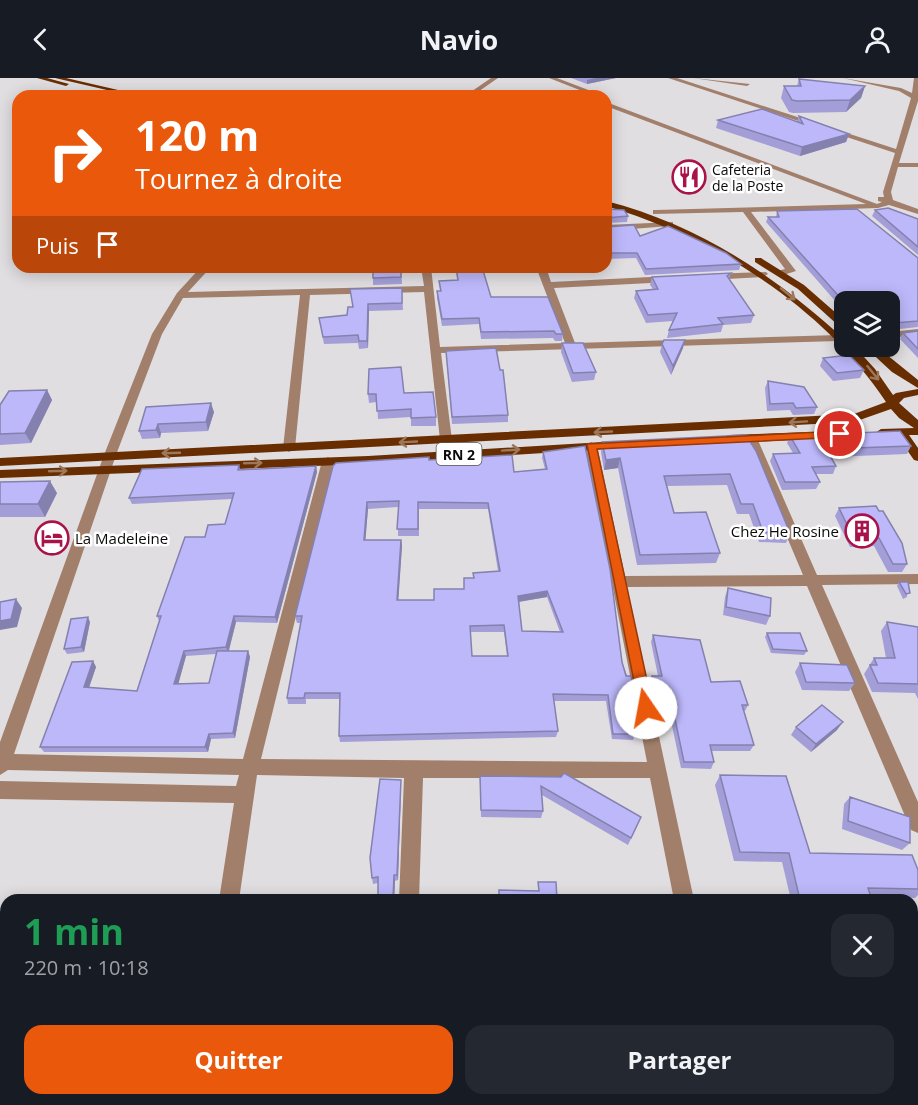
<!DOCTYPE html>
<html lang="fr">
<meta charset="utf-8">
<style>
:root{--surface:#171b24;--page:#242831;--text:#f1f3f6;--muted:#9ea1a6;--accent:#ea580c}
body{margin:0;font-family:"Open Sans",sans-serif;background:var(--page);color:var(--text);height:100vh;display:flex;flex-direction:column;font-size:22px;white-space:nowrap}
*{box-sizing:border-box;margin:0}
p{font-size:20px;color:var(--muted)}
.icon{flex:none;width:33px;height:33px;fill:none;stroke:currentColor;stroke-width:2;stroke-linecap:round;stroke-linejoin:round}
.map{position:relative;flex:1;overflow:hidden}
.sheet{position:absolute;left:0px;top:816px;width:918px;height:212px;display:flex;flex-direction:column;background:var(--surface);border-radius:18px 18px 0 0;box-shadow:0 3px 15px #0003}
.sheet>*{flex:none}
.top-card{position:absolute;left:12px;top:12px;width:600px;height:183px;border-radius:18px;box-shadow:0 3px 15px #0003;background:#ea580c;color:#fff;overflow:hidden}
.fabs{position:absolute;left:834px;top:213px;display:grid;gap:12px}
.fabs a{display:grid;place-items:center;width:66px;height:66px;border-radius:12px;background:var(--surface);box-shadow:0 3px 15px #0003;font-size:30px}
.pin{position:absolute;display:grid;place-items:center;width:51px;height:51px;color:#fff;margin:-26px;border:3px solid #fff;border-radius:50%;box-shadow:0 2px 6px #0007}
.me{position:absolute;width:66px;margin:-33px;rotate:348deg;stroke-linejoin:round;filter:drop-shadow(0 0 4px #0008)}
.turn{display:flex;align-items:center;gap:21px;height:126px;padding:0 24px;font-size:27px}
.turn .icon{width:78px;height:78px;stroke-width:2.5}
.turn b{display:block;font-size:42px;line-height:51px}
.then{display:flex;align-items:center;height:57px;padding:0 24px;background:#0003;gap:12px;font-size:22px}
.round{display:grid;place-items:center;flex:none;width:63px;height:63px;border-radius:18px;background:var(--page)}
.overview{display:flex;align-items:center;justify-content:space-between;height:102px;padding:0 24px}
h1{font-size:36px;font-weight:700;line-height:45px;color:#1e9e55}
.cta{display:flex;gap:12px;margin-top:auto;padding:12px 24px}
.cta a{flex:1;height:69px;border-radius:18px;background:var(--accent);color:#fff;font-size:24px;font-weight:700;line-height:69px;text-align:center}
.cta a+a{background:var(--page);color:var(--text)}
header{display:flex;justify-content:space-between;align-items:center;height:78px;padding:0 24px;background:var(--surface);font-size:27px;font-weight:700}
.map>svg:first-child{display:block}
</style>
<header><svg class="icon" aria-label="back" viewBox="0 0 24 24"><path d="M15 5l-7 7 7 7"/></svg>Navio<svg class="icon" aria-label="person" viewBox="0 0 24 24"><circle cx="12" cy="8" r="4"/><path d="M4 21q1-7 8-7t8 7"/></svg></header>
<div class="map">
<svg width="918" height="1027" viewBox="0 0 918 1027">
<rect width="100%" height="100%" fill="#e1dee1"/>
<g fill="none" stroke-linecap="round" stroke-linejoin="round">
<path fill="#a27f6b" fill-rule="evenodd" d="M491 0H498L472 18H465Z
M549 0H557L604 18H595Z
M668 0H677L896 71 911 20 899 13 843 0 901 10 912 15 914 0H918V23L899 85H918V89H898L891 114 893 122 918 131V136L889 127 878 130 751 134 796 193 780 198 775 195 777 193 785 191 743 134 653 136V132H656L866 126 606 28V24L877 126 882 124 878 123V119H884L883 114 895 75Z
M693 0 750 6 747 8Z
M673 144V148H670L606 153V147Z
M201 189H211L188 214 424 208 421 189H431L440 269 565 265 536 189H546L551 204 670 198 675 201 670 204 554 210 575 265 838 257 843 260 838 263 441 275 452 362 446 366 440 362 424 214 310 217 295 370 289 374 283 370 300 217 183 220 162 256 116 377 14 676 243 681 322 383 328 379 334 383 261 681 647 684 585 368 591 364 597 368 625 498 803 497 745 360 751 356 757 360 817 497 918 496V506L822 507 918 724V755L911 752 807 508 627 509 694 822H674L650 700H423L419 822H399L404 700 257 697 239 822H219L234 725 0 721V703L236 708 239 697 8 692 0 697V664L104 377 152 256 177 215Z
M766 194 768 196 763 199 709 202 704 199 709 196Z
M918 251V257L890 260V254Z
M187 1022H211L210 1027H186Z
M388 1022H412V1027H388Z
M714 1022H738L739 1027H715Z"/>
<path fill="#682e01" fill-rule="evenodd" d="M37 0H47L69 6 66 8Z
M55 0H66L144 18H133Z
M606 123C699 147 774 197 844 261V268H854L875 291 893 317 896 315 918 311V317L904 320 899 325 918 342V357H909L918 370V383L914 382 897 358 881 359 875 355 881 351 914 350 899 340 891 331 854 344 0 388V380L854 336 886 324C823 228 714 160 606 128Z
M755 180H761L804 207 844 242V250L840 249 798 211 755 184Z
M864 268H876L918 302V310L892 294Z
M809 354 815 358 813 361 728 365 722 361 728 357Z
M620 363 624 364V370L368 386 0 400V392L368 378Z"/>
</g>
<path fill="#a39ed7" fill-rule="evenodd" d="M571 0H616L587 6Z
M799 1 865 8 861 20 846 34 793 35 789 34 781 20 784 8H797Z
M799 38 849 56 846 64 800 78 716 50 718 42 797 44Z
M606 131 628 138 627 144 606 145Z
M875 132 918 141V177L872 138Z
M777 133 918 180V249L891 252 890 250V224H844V233L766 144 768 139H776Z
M606 149 741 186 739 192 645 197 636 180 606 181Z
M401 189 402 206 373 207V200Z
M456 189 491 219 563 256 562 263H555L553 260 481 261 479 246 442 248 437 220V213H440L439 203 457 202Z
M731 195 729 201 754 237 751 245 723 247 721 254 667 260 669 252 673 243 646 245 634 220 636 213 653 211 650 207 652 199Z
M402 210 403 232 369 233 368 270 359 271 358 265 324 266 319 240 347 237 353 229Z
M918 253V280L900 261 903 255Z
M562 265 596 294 594 302 572 304 561 274Z
M662 266 683 270 671 297 660 274Z
M446 273 508 337V344L452 346Z
M823 280 864 292 860 300 833 303 820 288Z
M768 303 817 329 814 336 793 337 790 332 767 333 765 310Z
M47 312 52 322 31 365 0 367V327Z
M404 315 436 339V348H411V339L378 341 377 324 369 325 368 316Z
M146 329 214 334 208 353 161 355 160 360 142 361 139 353Z
M746 357 790 455 786 465 759 464 749 436H737L727 407 667 408 674 435 720 475 716 485 637 487 618 390 604 392 601 374 602 364Z
M790 358 911 368 907 376 831 379 836 388 833 396H816L820 404 816 411 782 412 770 383 773 376 793 375 787 365Z
M543 374 636 621 634 627H630L635 656 633 662 612 661 606 623H553L558 653 556 659 340 664 339 658 340 621H306V626H288L287 620 301 545H297L295 538 333 388 429 382 514 394 545 391 542 380ZM398 429V458H419V431H488L498 493 473 495V500L464 511 434 522H398L402 468 401 462H365L368 431ZM547 519 560 554 522 553 519 524ZM470 554H504L507 578H472Z
M239 387 240 392 316 388 317 394 277 545 236 544 229 573H248L250 579 235 660 211 661 208 674H44L40 669 93 583 96 589 89 610 137 613 159 543 157 538 205 459 225 446 232 421 132 426 129 420ZM216 576 209 605H178L186 578Z
M0 404 57 415 45 439H0Z
M876 428 907 486 902 494H888L874 468 850 469 835 438 839 430Z
M899 504H908L907 519 903 521 897 508Z
M728 510 770 538 766 547 723 537 725 519Z
M90 544 84 574 67 576 64 571Z
M887 544 918 549V621L915 615 872 614 864 596 874 580H886L881 553Z
M767 555 807 573 804 577 771 575 765 559Z
M653 557 711 604 748 627 745 633H744L754 667 750 673H711L714 684 711 691 681 690 668 629 655 628 650 605 652 598H658L651 564Z
M800 585 855 605 849 613 802 612 795 594Z
M796 649 837 652 811 674 791 657Z
M720 697 810 775 918 792V817L915 820 871 819 872 822H791L782 784 734 783 715 707Z
M480 698 561 699 638 746 628 767 542 717 543 733 541 740 481 739Z
M401 702V708L398 802 395 803 394 822H378V805L373 806 372 800Z
M850 719 910 765 902 772 842 751 844 726Z
M912 881 918 882V967H912Z
M573 1022H709L710 1027H574Z
M755 1022H899L900 1027H757Z"/>
<path fill="#8481af" d="M595 0H616L587 6V2Z
M865 8 861 20 846 34 850 22Z
M849 56 846 64 800 78 802 69Z
M368 226 369 233 368 270 367 263Z
M685 262 683 270 671 297 673 288Z
M47 312 52 322 31 365 25 355Z
M211 325 214 334 208 353 206 344Z
M158 346 161 355 160 360 156 352Z
M620 380 618 390 604 392 606 382Z
M316 388 317 394 277 545 275 539Z
M50 403 57 415 45 439 38 426Z
M367 424 368 431 365 468 364 462Z
M401 462 402 468 398 528 397 522Z
M547 513V519L517 524 518 518Z
M16 521 22 530 17 549 0 552V543Z
M234 538 236 544 228 575 226 569Z
M88 539 90 544 84 574 81 569Z
M184 573 186 578 177 611 174 606Z
M248 573 250 579 235 660 233 655Z
M93 583 96 589 87 615 84 609Z
M843 644 837 652 811 674 816 666Z
M209 656 211 661 208 674 205 669Z
M401 702V708L398 802 397 797Z
M394 797 395 803 394 822H393Z"/>
<path fill="#bdb8fa" stroke="#8481af" stroke-width="1.5" fill-rule="evenodd" d="M799 1 865 8 850 22 797 23 792 22 784 8H801Z
M762 31 803 46 799 38 849 56 802 69 718 42Z
M888 130 918 141V169L875 132Z
M606 131 624 132 628 138 606 140Z
M857 131 918 180V243L894 245 890 241V224H844L768 139H779L777 133Z
M634 147 640 158 668 148 726 175 741 186 646 191 637 175H606V149Z
M373 189H401V199L373 200Z
M456 189H482L491 219H548L563 256H556L554 253 481 254 479 240 442 241 437 213H441L439 203 458 202Z
M731 195 727 198 754 237 718 240 723 246 669 252 677 235 648 237 636 213 658 211 652 199Z
M402 210V225L368 226 367 263H359L358 257 323 259 319 240 347 237 348 229H353L350 211Z
M918 253V271L903 255Z
M664 262H685L673 288 662 266Z
M562 265H583L596 294 573 295Z
M496 270 500 292H503L508 337 452 339 446 273Z
M849 277 864 292 837 295 823 280Z
M401 289 404 315 433 314 436 339 411 340V331L377 333 376 316H368L369 291Z
M768 303 804 309 817 329 796 330 793 325 770 326Z
M47 312 25 355 0 356V327L9 313Z
M211 325 206 344 158 346 156 352 139 353 146 329Z
M900 353 911 368 826 371 836 388 812 389 820 404H785L773 376 800 375 790 358Z
M746 357 756 373 790 455 763 454 753 426H741L730 396 664 398 674 435 706 434 720 475 640 477 620 380 606 382 602 364Z
M585 368 610 491 622 584 626 598H631L636 621H629L635 656H613L608 617 553 616 558 653 339 658 340 615H305L304 620H287L302 538H295L333 388 336 385 429 379V382L512 377 514 394 547 391 543 374ZM399 423 397 451H418V424L488 425 500 493 473 495 474 500H464V511H434V522H397L401 462H364L367 424ZM547 513 563 554 522 553 518 518ZM504 547 508 578H472L470 548Z
M239 387 238 392 316 388 275 539 234 538 226 569 184 573 174 606 209 605 217 573H248L233 655 209 656 205 669H40L72 584 93 583 84 609 137 613 161 538H157L185 459H205L208 447 225 446 234 415 129 420 142 391Z
M50 403 38 426H0V404Z
M876 428 879 433H883L902 465 907 486H893L879 460 854 461 839 430Z
M899 504H908L910 515 906 516Z
M728 510 771 520 770 538 726 529Z
M16 521 11 541 0 543V524Z
M88 539 81 569 64 571 71 541Z
M887 544 918 549V606L878 605 870 587H877L874 580H895Z
M767 555H800L807 573 773 571Z
M653 557 700 562 711 604 740 603 748 627H742L754 667H710L714 684H684L671 622H657L652 598H662Z
M800 585 847 587 855 605 806 604Z
M822 627 843 644 816 666 796 649Z
M564 695 641 739 631 760 541 708 543 733 481 732 480 698 561 699Z
M720 697 786 698 810 775 912 777 918 792V811L868 810 872 822H800L789 775 740 774Z
M380 701 401 702 397 797H394L393 822H378V799L372 800 370 780Z
M850 719 910 739V765L848 743Z
M538 804H556L557 822H499V812L539 813Z
M912 881 918 882V962H912V919H913L912 917Z
M577 1022H709L710 1027H577Z
M764 1022H899L900 1027H766Z"/>
<defs><path id="oneway-shaft" d="M-6 0H5M1.5-3L5.5 0L1.5 3" fill="none" stroke-width="1.6" stroke-linecap="round" stroke-linejoin="round" transform="scale(1.5)"/></defs>
<g stroke="#9d775a">
<use href="#oneway-shaft" transform="translate(788 216) rotate(39)"/>
<use href="#oneway-shaft" transform="translate(873 295) rotate(51)"/>
<use href="#oneway-shaft" transform="translate(798 344) rotate(176)"/>
<use href="#oneway-shaft" transform="translate(603 354) rotate(177)"/>
<use href="#oneway-shaft" transform="translate(408 364) rotate(177)"/>
<use href="#oneway-shaft" transform="translate(511 372) rotate(-4)"/>
<use href="#oneway-shaft" transform="translate(171 375) rotate(178)"/>
<use href="#oneway-shaft" transform="translate(253 385) rotate(-2)"/>
<use href="#oneway-shaft" transform="translate(58 393) rotate(-2)"/>
</g>
<path fill="#ea580c" stroke="#983908" stroke-width="1.5" d="M840 353 844 354V359L597 371 653 630 651 634H640L587 366Z"/>
<defs>
<g id="restaurant-ring" transform="scale(1.725)"><circle r="9.5" fill="#fff" stroke="#a8134a" stroke-width="1.5"/><path d="M-5-6h1v4h1v-4h1v4h1v-4h1v5L-1.5 .5V6h-2V.5L-5-1ZM5-6V6H3V1.5H1.5Q1.5-4 5-6Z" fill="#a8134a"/></g>
<g id="building-ring" transform="scale(1.725)"><circle r="9.5" fill="#fff" stroke="#a8134a" stroke-width="1.5"/><path d="M-4-6H4V6H1V3H-1V6H-4ZM-2.5-4.3h1.7v1.8h-1.7ZM.8-4.3h1.7v1.8H.8ZM-2.5-1h1.7V.8h-1.7ZM.8-1h1.7V.8H.8Z" fill="#a8134a"/></g>
<g id="hotel-ring" transform="scale(1.725)"><circle r="9.5" fill="#fff" stroke="#a8134a" stroke-width="1.5"/><path d="M-6-4.5h1.5V1H6V5H4.5V3h-9V5H-6ZM-4 0a1.8 1.8 0 1 1 3.6 0ZM.5 0V-2.5h3Q6-2.5 6 0Z" fill="#a8134a"/></g>
</defs>
<g fill-rule="evenodd">
<use href="#restaurant-ring" x="689" y="99"/>
<use href="#building-ring" x="862" y="453"/>
<use href="#hotel-ring" x="52" y="460"/>
</g>
<g text-anchor="middle" dominant-baseline="central" stroke-width="5" stroke-linejoin="round" paint-order="stroke">
<g font-size="14" fill="#0c0b0c" stroke="#fff" text-anchor="start">
<text x="712" y="91">Cafeteria<tspan x="712" dy="16">de la Poste</tspan></text>
</g>
<rect fill="#fff" stroke="#555455" stroke-width="1.5" x="436.5" y="365" width="45" height="22" rx="4.5"/>
<g font-size="14" font-weight="bold" fill="#0c0b0c">
<text x="459" y="376">RN 2</text>
</g>
<g font-size="15" fill="#0c0b0c" stroke="#fff" text-anchor="end">
<text x="839" y="453">Chez He Rosine</text>
<text x="75" y="460" text-anchor="start">La Madeleine</text>
</g>
</g>
</svg>
<div class="fabs">
<a><svg class="icon" aria-label="layers" viewBox="0 0 24 24"><path d="M12 4l9 5-9 5-9-5zM3 14l9 5 9-5"/></svg></a>
</div>
<div class="pin" style="left:840px;top:356px;background:#d93025"><svg class="icon" aria-label="arrive" viewBox="0 0 24 24"><path d="M6 21V4h12l-3 4 3 4H6"/></svg></div>
<svg class="me" style="left:646px;top:630px" viewBox="-20 -20 40 40"><circle r="19" fill="#fff"/><path d="M0-13L10 11 0 6-10 11z" fill="#ea580c"/></svg>
<div class="top-card">
<div class="turn"><svg class="icon" aria-label="right" viewBox="0 0 24 24"><path d="M7 20v-9h11M14 6l5 5-5 5"/></svg><div><b>120 m</b>Tournez à droite</div></div>
<div class="then">Puis<svg class="icon" aria-label="arrive" viewBox="0 0 24 24"><path d="M6 21V4h12l-3 4 3 4H6"/></svg></div>
</div>
<section class="sheet">
<div class="overview"><div><h1>1 min</h1><p>220 m · 10:18</p></div><a class="round"><svg class="icon" aria-label="close" viewBox="0 0 24 24"><path d="M6 6l12 12M18 6L6 18"/></svg></a></div>
<div class="cta"><a>Quitter</a><a>Partager</a></div>
</section>
</div>
